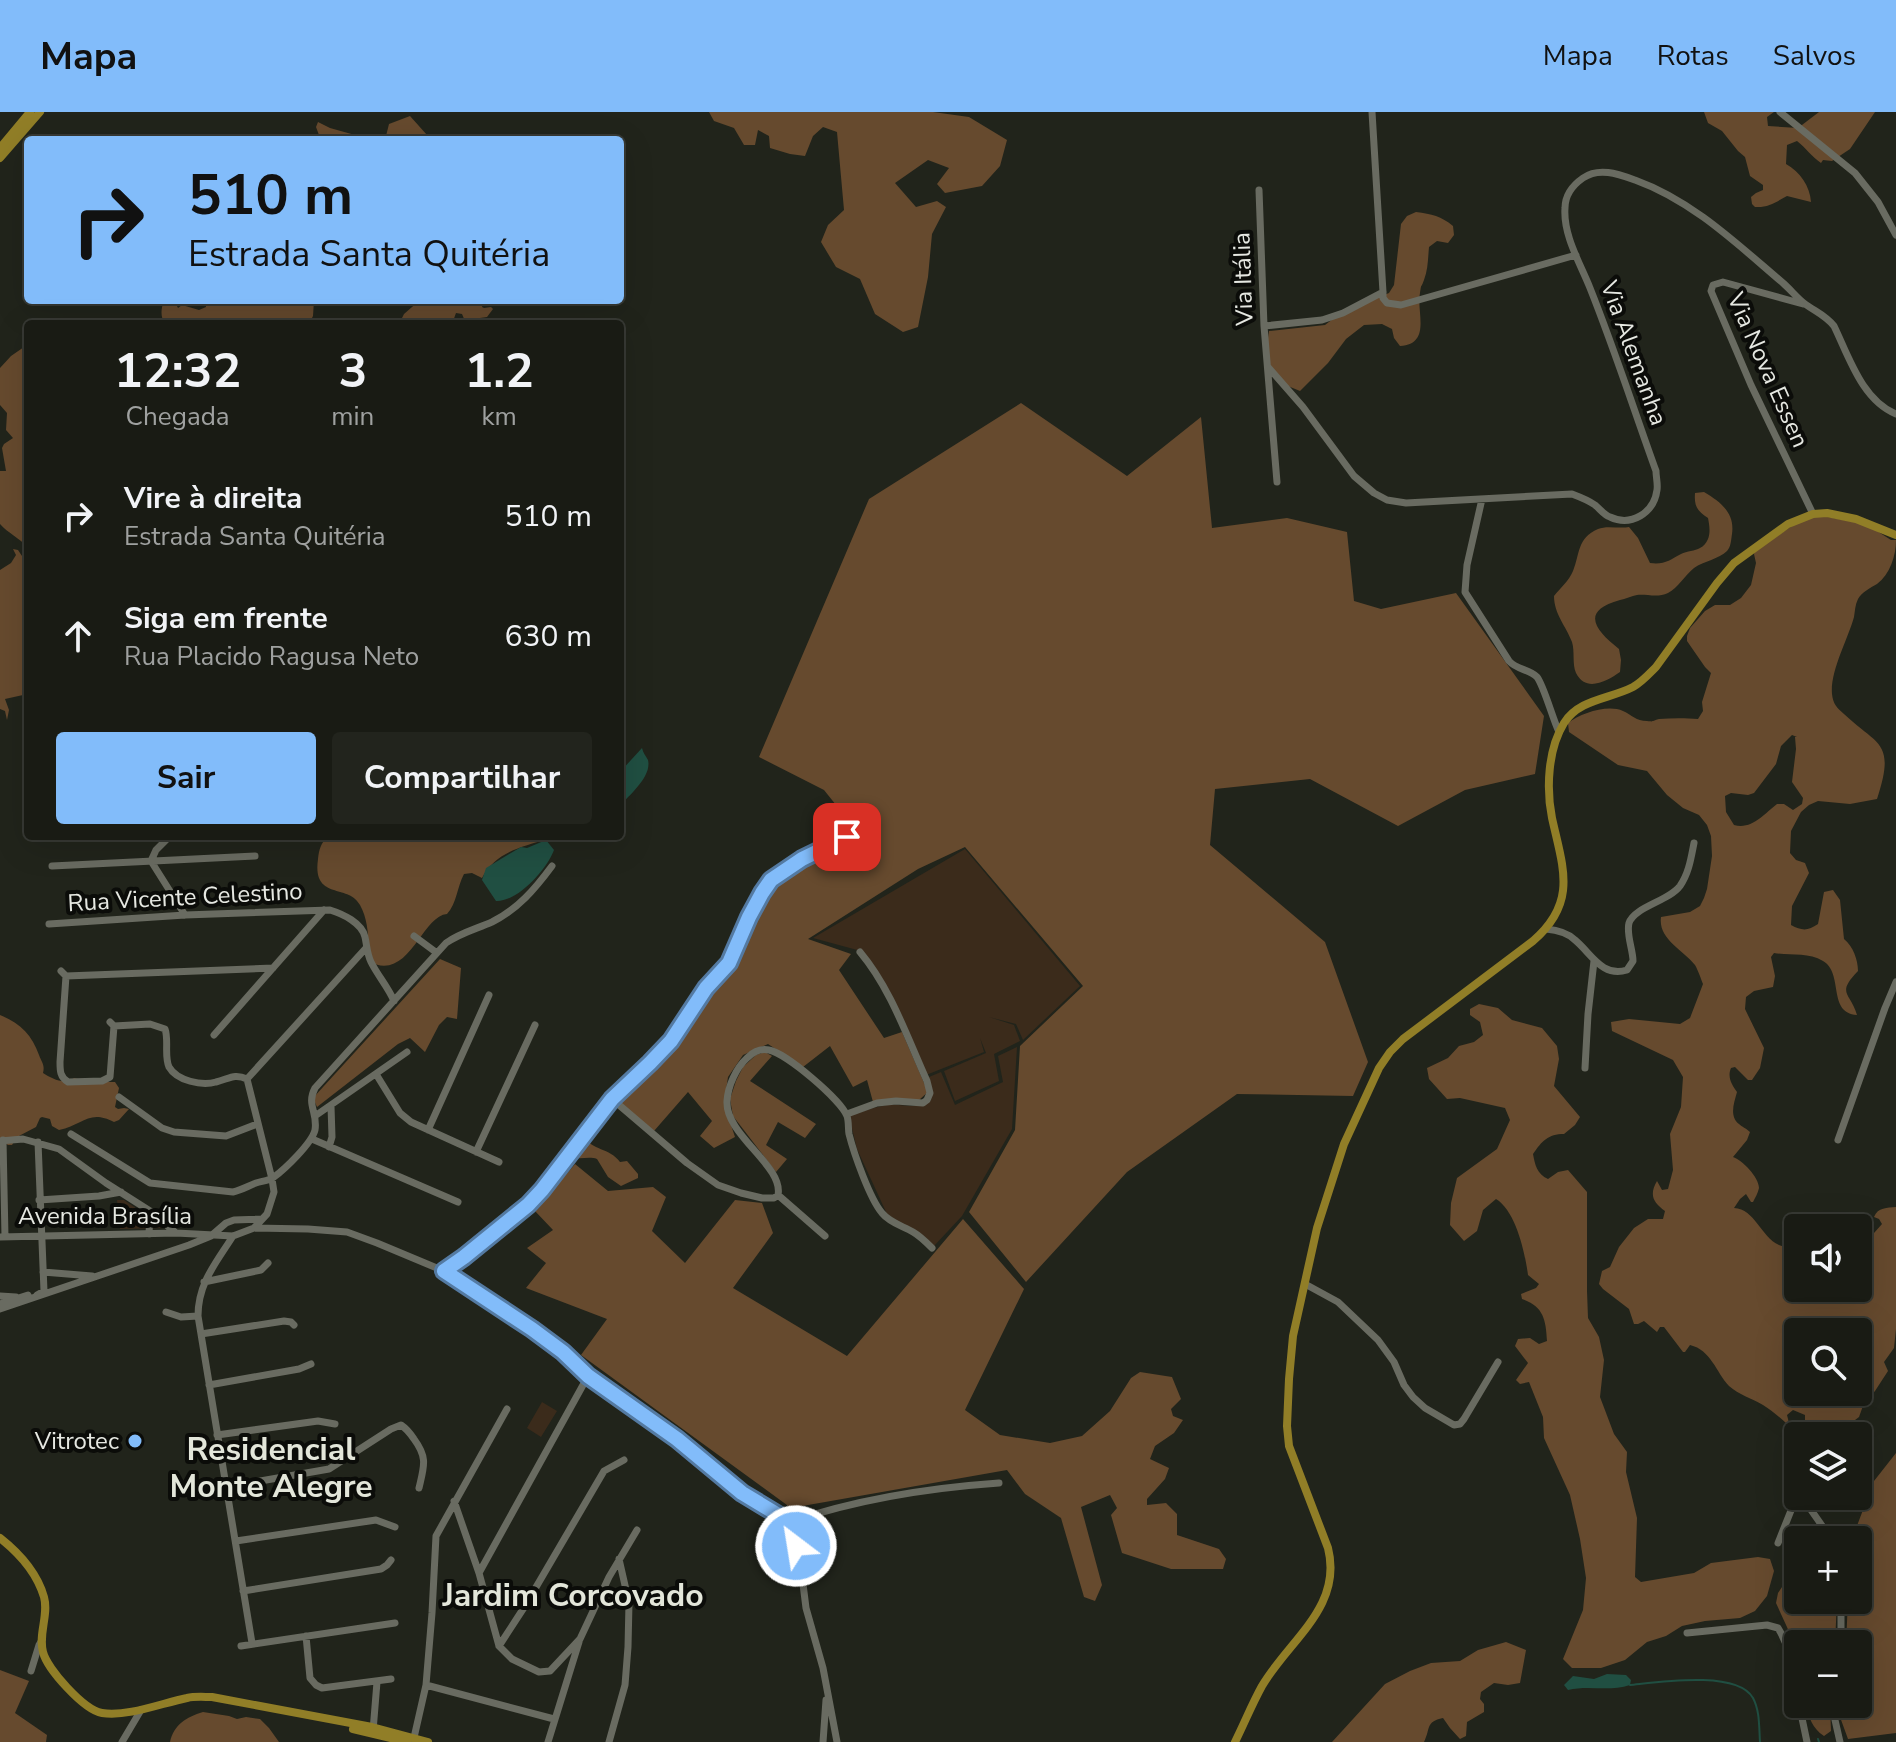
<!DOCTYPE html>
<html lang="pt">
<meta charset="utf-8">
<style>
:root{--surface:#191b14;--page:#22241d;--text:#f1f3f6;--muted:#9fa1a0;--line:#373934;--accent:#82bcfa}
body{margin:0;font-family:"Nunito Sans",sans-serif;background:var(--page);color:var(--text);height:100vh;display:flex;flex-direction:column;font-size:30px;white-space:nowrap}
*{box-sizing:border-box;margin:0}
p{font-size:26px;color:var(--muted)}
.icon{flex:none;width:44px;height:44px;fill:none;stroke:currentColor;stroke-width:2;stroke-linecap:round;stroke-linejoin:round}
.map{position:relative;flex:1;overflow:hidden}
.side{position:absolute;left:24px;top:208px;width:600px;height:520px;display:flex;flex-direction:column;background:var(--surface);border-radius:8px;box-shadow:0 8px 32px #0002,0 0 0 2px var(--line)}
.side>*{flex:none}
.top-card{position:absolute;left:24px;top:24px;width:600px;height:168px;border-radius:8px;box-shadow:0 8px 32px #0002,0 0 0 2px var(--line);background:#82bcfa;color:#111;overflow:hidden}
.controls{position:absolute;left:1784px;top:1102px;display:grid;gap:16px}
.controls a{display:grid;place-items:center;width:88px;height:88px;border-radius:8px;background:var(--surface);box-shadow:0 8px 32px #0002,0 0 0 2px var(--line);font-size:40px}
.pin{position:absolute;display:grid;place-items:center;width:68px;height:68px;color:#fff;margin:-34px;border-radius:16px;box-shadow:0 4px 12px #0006}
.me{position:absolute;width:88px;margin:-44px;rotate:329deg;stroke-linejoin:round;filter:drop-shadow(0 0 6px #0008)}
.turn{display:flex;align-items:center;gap:28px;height:168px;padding:0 32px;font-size:36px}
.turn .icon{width:104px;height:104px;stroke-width:2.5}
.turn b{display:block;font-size:56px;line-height:68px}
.eta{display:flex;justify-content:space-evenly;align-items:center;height:136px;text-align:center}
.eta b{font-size:48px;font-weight:700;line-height:56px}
.cta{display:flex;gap:16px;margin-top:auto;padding:16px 32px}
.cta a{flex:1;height:92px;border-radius:8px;background:var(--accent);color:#111;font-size:32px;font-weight:700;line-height:92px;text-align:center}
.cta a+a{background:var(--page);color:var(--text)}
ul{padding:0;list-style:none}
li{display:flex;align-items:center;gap:24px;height:120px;padding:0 32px}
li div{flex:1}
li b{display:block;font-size:30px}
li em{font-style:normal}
header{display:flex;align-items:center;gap:48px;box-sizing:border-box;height:112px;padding:0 40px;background:var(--accent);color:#111}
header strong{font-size:38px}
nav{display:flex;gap:44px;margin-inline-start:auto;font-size:28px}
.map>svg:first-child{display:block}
</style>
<header>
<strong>Mapa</strong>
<nav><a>Mapa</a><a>Rotas</a><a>Salvos</a></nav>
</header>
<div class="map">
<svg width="1896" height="1630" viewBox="0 0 1896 1630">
<rect width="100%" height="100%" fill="#21241b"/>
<path fill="#3b2b1b" d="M965 737 1080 874 1023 928 1016 912 989 905 1014 913 1020 929 994 942 999 969 955 989 944 959 986 941 980 926 984 940 926 963 884 870 861 839 813 826Z
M1017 935 1012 1017 962 1104 934 1134 887 1102 857 1037 849 1004C862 1000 874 995 887 993 905 991 914 999 931 988L929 965 941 960 955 993 1003 970 998 944Z
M117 1088H124L165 1116 120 1117Z
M542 1290 557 1299 541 1325 527 1316Z"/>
<path fill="#664a2e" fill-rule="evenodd" d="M709 0H933L969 5 1007 28 1000 54 982 74 945 81 937 72 949 56 928 48 895 71 916 95 937 89 946 95 932 122 928 165 918 215 903 220 875 202 860 167 836 155 821 130 828 113 844 98 837 20 823 15 813 24 805 44 790 42 770 36 769 24 758 18 755 33H744L734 16 714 9Z
M1704 0H1774L1767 5 1768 14 1798 16 1819 0H1875L1850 37 1832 49 1823 48 1821 51C1812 45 1806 36 1797 29L1787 33 1786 52C1800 60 1810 74 1811 90L1787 84C1776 90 1768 96 1755 95L1752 92 1751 85 1756 81 1763 78V73L1750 64 1745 45 1738 39 1722 19 1708 11Z
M410 4 427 23 429 28H385L389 12Z
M318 10 330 16 355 23 358 28H316L319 23 316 15Z
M1416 100C1432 102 1441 104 1453 114L1454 123 1448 131 1437 129 1429 135C1428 146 1428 158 1424 168 1420 179 1422 169 1420 181 1416 199 1432 232 1400 234L1394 226 1392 217 1382 212 1364 213 1346 227 1328 251 1300 279C1294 276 1286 274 1282 270 1264 254 1266 240 1269 219L1325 213 1342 200 1389 181 1394 173 1401 112 1407 104Z
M164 188H174L178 196 182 193 199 198 206 195V191H198L196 188H314L313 204 309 212H165C160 204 161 197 164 188Z
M420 188H484L482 195 484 196 491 195 493 197 487 205 480 206 469 212 465 209 462 202 456 201 452 212H399L404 202Z
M24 235H28V435C19 426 8 421 0 412V359H6L2 336 4 332 13 326 6 318 7 301 0 293V256L11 244Z
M1021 291 1127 364 1201 305 1212 416 1287 406 1347 420 1354 489 1381 497 1456 481 1544 604 1535 662 1465 678 1398 714 1310 667 1215 677 1210 733 1325 830 1368 950 1353 984 1237 982 1127 1060 1026 1170 969 1100 1015 1018 1020 934 1083 874 965 735 918 757 808 827 851 842 839 858 884 926 902 920 928 980 919 988 873 990 867 968 853 975 830 934 803 955 768 932 743 943 728 965 724 992 735 1025 714 1036 700 1024 712 1009 688 980 654 1019 615 987 678 930 710 878 735 851 770 776 798 753 848 727 850 723 845 721 793 750 848 708 824 678 759 645 869 387Z
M1704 380C1721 390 1735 401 1732 422 1731 428 1731 435 1727 439 1719 447 1704 449 1694 456 1685 463 1678 476 1668 481 1658 486 1647 482 1637 483 1632 484 1625 487 1620 488 1579 499 1596 519 1619 537L1621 548 1620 560C1607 569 1586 581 1576 561 1572 552 1575 540 1572 530 1566 514 1554 502 1554 484 1560 476 1569 469 1573 459 1580 442 1577 426 1598 417 1607 413 1619 417 1629 415L1638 426 1650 451C1664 453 1670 448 1681 442 1687 439 1695 439 1700 436 1712 429 1710 416 1708 406 1697 399 1694 394 1695 381Z
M1811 402 1866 412 1891 428H1896C1896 444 1890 462 1877 472 1870 476 1862 480 1858 487 1855 493 1855 499 1854 505 1848 527 1830 559 1832 582 1833 592 1837 596 1844 602 1878 634 1896 629 1877 687L1850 692 1818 689 1809 693 1801 700 1791 719 1790 741 1796 748 1805 751 1809 761 1792 794 1791 813C1802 819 1808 819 1818 812L1824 780 1833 778 1840 788 1844 827C1853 834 1858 848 1858 859 1836 882 1850 880 1857 903 1827 901 1844 861 1823 849 1808 840 1791 844 1774 841L1771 845 1775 864 1773 875 1754 879 1746 885 1745 897 1764 936 1760 956 1752 968H1748L1735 955 1731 956C1727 965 1732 973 1737 980 1734 991 1729 1004 1739 1012 1742 1015 1746 1016 1750 1020L1747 1028 1733 1045C1742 1048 1759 1065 1759 1076 1758 1081 1755 1086 1753 1090H1751L1746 1082 1740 1087 1734 1096C1755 1097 1761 1125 1779 1133 1785 1136 1792 1136 1798 1139V1176H1858V1119L1866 1122 1874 1121 1882 1112 1879 1107 1874 1105C1878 1095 1887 1096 1896 1095V1217L1894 1236 1884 1250 1888 1259 1875 1279 1864 1291 1859 1305 1834 1324H1800L1797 1318 1805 1314V1303L1793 1298 1787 1303 1789 1311 1788 1313C1781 1306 1771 1298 1763 1293 1751 1286 1739 1283 1729 1274 1716 1260 1711 1238 1690 1233L1685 1240H1683L1664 1215H1660L1657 1220 1644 1209 1638 1212H1634L1629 1197 1603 1177 1599 1172 1602 1159 1610 1155 1619 1135 1634 1116 1648 1107H1663L1665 1099C1653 1090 1649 1083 1657 1069L1662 1078 1668 1077 1673 1058 1670 1022 1681 995 1683 965 1673 948 1612 919 1611 910 1629 907 1680 912 1690 906 1703 872C1701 867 1698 858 1695 853 1682 837 1658 827 1661 805L1690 800 1700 794 1704 786 1707 777 1712 744 1711 724 1707 713 1699 703 1683 696 1667 683 1647 659 1618 653 1569 620 1568 611C1581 601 1608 592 1623 599 1632 603 1636 609 1647 609 1655 610 1651 609 1659 607 1672 606 1686 606 1698 607L1703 599 1702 590 1711 561 1705 555 1687 529V524L1690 516 1705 499 1715 493H1730L1741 486 1751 473 1756 451 1754 442 1755 438ZM1792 623 1797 625H1795L1796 637 1792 670 1803 686 1802 692 1793 698 1784 692H1777C1764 702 1752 718 1734 713L1726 700 1725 684 1731 681 1748 683 1754 681 1776 652 1781 634ZM1798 1220H1858V1280H1798Z
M13 437 18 438 24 447 28 446V577L23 583 5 587 9 598 7 608 5 599 0 597V458L11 451 16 443Z
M328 724H550L548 727C521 735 496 740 482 766L472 761 464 762C457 775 457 791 447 802 421 804 409 872 368 849 369 831 369 809 360 793 349 771 312 789 318 747 319 737 321 731 328 724Z
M440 847 461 856 457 907 447 905 439 913 425 940 410 926 398 932 317 995 313 986Z
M1479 892 1498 896 1512 908 1542 916 1557 934 1559 947 1554 974 1580 1005 1575 1013 1564 1022C1548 1022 1542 1029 1533 1042 1535 1053 1537 1062 1548 1067L1558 1060 1568 1058 1587 1080V1179L1588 1206 1599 1225 1604 1248 1600 1285 1614 1322 1627 1340 1626 1360 1637 1406 1635 1465 1641 1470 1694 1461 1711 1451 1758 1445 1770 1447 1774 1459 1767 1484 1755 1499 1740 1506 1705 1509 1682 1514 1666 1524 1647 1530 1625 1548 1601 1556H1572L1563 1547 1583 1498 1586 1466 1580 1427 1570 1383 1544 1326 1543 1305 1529 1270 1520 1272 1516 1268 1528 1251 1515 1234 1518 1227 1530 1226 1539 1232 1547 1229C1546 1207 1543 1194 1522 1187L1521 1182 1536 1176 1539 1172 1528 1163C1525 1141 1516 1099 1496 1087L1483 1098 1477 1119 1464 1129 1450 1113 1451 1091 1457 1066 1497 1037 1510 1008 1505 996 1460 986 1447 987 1429 967 1427 956 1448 946 1459 934 1474 930 1483 923 1480 910 1470 903V897Z
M0 903C20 911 32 923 39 943 42 951 45 953 43 961 52 967 65 973 74 966L91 970H115L119 976 115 995 118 997 124 996 129 997 119 1008 114 1010C89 997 83 1013 59 1018L52 1014 50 1007 42 1005 40 1006 36 1015 17 1025 12 1033H8L0 1028Z
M765 940 772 944 750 969 816 1012 805 1026 778 1010 766 1033 787 1047 776 1060 733 1004 730 987 736 969 743 955 756 943Z
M585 1025C591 1038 610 1036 620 1050L627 1049 638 1062V1066L621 1074 608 1065 597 1047C589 1044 580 1048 572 1045L573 1040Z
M575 1052 608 1079 653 1075 666 1085 652 1119 685 1151 735 1088 762 1091 773 1121 733 1176 847 1244 963 1107 1024 1177 965 1298 1000 1323 1050 1331 1082 1324 1110 1299 1131 1266 1140 1260 1172 1265 1181 1287 1171 1297 1173 1304 1183 1308 1174 1321 1155 1334 1150 1347 1169 1356 1165 1367 1147 1387V1393L1166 1391 1177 1402V1423L1219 1437 1226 1447 1223 1457H1171L1122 1441 1111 1403 1117 1396 1110 1383 1081 1395 1102 1473 1095 1489 1084 1485 1061 1406 1025 1382 1007 1358 791 1396 581 1243 607 1207 526 1176 546 1151 527 1136 553 1118 535 1099Z
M1896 1341V1621L1848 1627 1840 1605 1841 1592H1858V1532H1846L1848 1488H1858V1428H1854L1855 1419 1874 1369Z
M1798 1441V1488H1837L1835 1532H1798V1549L1792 1526 1776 1491 1778 1481 1788 1466 1789 1456 1793 1445Z
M1506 1530 1526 1538 1520 1571 1508 1573 1494 1571 1481 1580 1480 1587 1484 1592V1600L1467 1610 1466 1624 1460 1627 1450 1616 1443 1606C1425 1610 1431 1616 1424 1630H1332L1385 1572 1410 1559 1431 1551 1460 1549 1478 1538Z
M0 1558 29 1569 15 1601 47 1623 46 1630H0Z
M1806 1592H1830L1831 1619 1824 1624C1812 1616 1809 1606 1806 1592Z
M203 1600 229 1604 237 1607 246 1605 260 1607 269 1616 279 1630H170C174 1613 186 1605 203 1600Z"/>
<path fill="#204f42" d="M642 636C643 641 646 644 648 648 652 665 629 683 620 694V660Z
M546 728 554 738C547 757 518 790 496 789L482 768 486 756 521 735 527 736Z
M1607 1562 1626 1563 1631 1568 1630 1573C1609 1580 1589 1573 1568 1578L1564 1573 1573 1564 1594 1567Z"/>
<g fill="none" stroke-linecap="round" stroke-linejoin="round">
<path stroke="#204f42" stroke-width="2" d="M1630 1573C1659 1570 1737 1558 1753 1586 1760 1599 1759 1616 1760 1630
M1818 1627 1819 1630"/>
<path stroke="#696b61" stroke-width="7" d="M1372 0 1383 180V186L1387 191 1401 193 1576 143
M1780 0 1855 61 1878 90 1896 123
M1259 78 1264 214 1277 370
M1803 192 1723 170 1713 173 1711 179 1751 273 1813 402
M1264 214 1322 208 1343 201 1383 180
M1268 255 1303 295 1354 364 1374 381 1387 388 1406 391 1572 382C1580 385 1588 388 1595 393 1600 397 1604 403 1610 405 1631 415 1654 401 1657 378 1658 372 1656 365 1656 359 1634 298 1614 236 1590 176 1580 151 1563 123 1565 96 1565 83 1573 73 1583 66 1599 55 1618 62 1635 68 1693 89 1737 132 1783 171 1791 178 1797 186 1805 192 1816 200 1825 203 1834 214 1849 245 1862 288 1896 302
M1482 387 1467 453 1465 480 1509 549C1517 558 1529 557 1537 565 1544 574 1553 608 1559 620
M151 749 185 803
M151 749 156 738 170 724
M52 754 255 744
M49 812 185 803 330 798C343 802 362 811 365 825 367 834 367 842 371 850 378 864 388 875 394 889
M1546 817C1557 818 1567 820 1575 828 1591 841 1602 866 1627 858L1633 849C1633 838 1626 822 1629 811 1634 795 1669 789 1680 774 1689 761 1691 746 1694 731
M414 824 437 841
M61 859 66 864 60 950C60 959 60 965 68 970L102 969 110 965 114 914 110 910
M66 864 273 856
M114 914 150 912 165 917C169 928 164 944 169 955 177 969 202 974 216 970 229 967 234 961 247 967
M214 923 324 798
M1585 956 1588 902 1594 849
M376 962 400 1001 411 1010 499 1050
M247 967 366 836
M119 985 162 1016 174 1020 226 1024 257 1012
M612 987 687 1051 718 1073 741 1081 762 1086H774L778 1083
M847 1002 877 991 896 989 923 991 927 988 930 981 927 969C907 925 891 877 860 840
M315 1004 407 940
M428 1018 489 883
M71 1022 150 1071 233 1080C242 1078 248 1074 256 1071 262 1069 269 1069 274 1065 285 1057 312 1031 315 1018 318 1000 306 993 315 976L446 831C460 821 476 817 492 810 518 797 535 777 552 754
M312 1027 458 1090
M3 1028 5 1125
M1838 1028 1885 896 1896 870
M0 1029 23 1027 59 1037 106 1071 150 1099 176 1121
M329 1035 332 1025 331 994
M476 1040 535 913
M778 1083C784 1054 725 1023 727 989 728 974 736 956 747 946 753 940 760 936 769 938 786 941 841 988 847 1004 849 1010 848 1017 849 1022 854 1042 870 1087 882 1101 890 1111 903 1114 913 1120 920 1124 926 1130 932 1136
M778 1083 825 1124
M39 1088 99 1084 121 1080
M254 1116 308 1117 347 1120 377 1131 444 1159 532 1217 563 1240 595 1269 677 1327 742 1381 790 1410 796 1434 794 1462 798 1465 810 1462
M149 1122 150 1099
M233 1124C216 1151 198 1171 198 1204L252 1531
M0 1125 176 1121 233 1124 254 1116 267 1102 274 1080 272 1067 247 967
M444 1159 464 1145 528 1093 542 1078 612 987 650 951 671 929 706 876 729 851 749 805 762 781 771 768 802 747 847 725
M43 1160 92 1164
M204 1170 261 1158 268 1151
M1305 1172 1338 1190 1378 1228 1394 1250 1404 1273 1413 1285 1425 1296 1454 1313 1460 1312 1464 1307 1498 1250
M37 1183 44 1179 38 1030
M0 1184 16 1185
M0 1192 28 1183
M0 1197 189 1133 211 1124 226 1111 234 1108 262 1107
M166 1200 181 1205 198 1204
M201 1222 284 1209 291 1210 294 1213
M209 1273 299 1257 311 1252
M217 1323 318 1309 335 1312
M226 1375 329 1357 391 1317 401 1313C407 1317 410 1321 414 1327 428 1346 424 1354 419 1376
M454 1389 479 1461 499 1534 512 1547 539 1560 550 1559 580 1527 609 1465 637 1418
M790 1410C858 1387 927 1376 999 1371
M236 1429 376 1408 395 1415
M1778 1431 1796 1386 1802 1385 1832 1428
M797 1441 802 1464 806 1496 823 1556 837 1630
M479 1461 588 1264
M243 1479 381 1457 387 1453 391 1448
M1687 1521 1767 1513 1778 1516C1791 1536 1793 1563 1798 1586
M306 1524 310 1566 316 1573 322 1576 391 1567
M1841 1532V1488
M241 1534 395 1511
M499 1534 525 1494 604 1359 624 1348
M31 1559 39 1533 42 1528
M426 1573 554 1607
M1799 1592 1807 1630
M1836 1592 1835 1608 1840 1630
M373 1619 377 1570
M122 1630 141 1598
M413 1630 426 1573 432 1501 436 1424 507 1297
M548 1630 579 1530
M609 1630 625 1573 628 1535 629 1491 619 1447
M823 1630 826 1588"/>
<path stroke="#917e27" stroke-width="8" d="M0 36 30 0
M0 46 40 0
M0 1426C19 1441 37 1461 44 1485 49 1503 38 1522 43 1540 47 1557 84 1598 102 1601 128 1605 162 1591 187 1586 195 1584 204 1585 212 1585L372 1615 428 1630
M353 1617 407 1630
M1235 1630C1244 1612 1252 1592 1262 1574 1289 1528 1343 1495 1328 1436L1289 1334 1287 1314 1289 1267 1293 1224 1317 1116 1344 1032 1379 956 1390 940 1403 927 1533 829C1578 790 1563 756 1552 706 1546 676 1548 637 1564 611 1579 587 1610 587 1633 575 1642 570 1649 562 1656 555L1717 471 1734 451 1788 412 1813 402 1827 401 1856 407 1896 423"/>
</g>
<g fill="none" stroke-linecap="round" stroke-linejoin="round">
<g stroke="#547aa2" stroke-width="20">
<path id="route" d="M796 1434 790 1410 742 1381 677 1327 588 1264 563 1240 532 1217 444 1159 464 1145 528 1093 542 1078 612 987 650 951 671 929 706 876 729 851 749 805 762 781 771 768 802 747 847 725"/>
</g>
<use href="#route" stroke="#82bcfa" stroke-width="14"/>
</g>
<circle fill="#82bcfa" stroke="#0b0c09" stroke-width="3" cx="135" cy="1329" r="8"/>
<g text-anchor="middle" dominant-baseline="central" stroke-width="8" stroke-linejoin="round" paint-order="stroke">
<g font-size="24" fill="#e6e8e2" stroke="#0b0c09">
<text transform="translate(1243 167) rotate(-92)">Via Itália</text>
<text transform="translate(1634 241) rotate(70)">Via Alemanha</text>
<text transform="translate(1768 258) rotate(66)">Via Nova Essen</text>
<text transform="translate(185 785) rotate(-3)">Rua Vicente Celestino</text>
<text x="105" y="1104">Avenida Brasília</text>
</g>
<g font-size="24" fill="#e6e8e2" stroke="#0b0c09" text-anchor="end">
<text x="119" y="1329">Vitrotec</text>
</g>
<g font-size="32" font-weight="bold" fill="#e3e6da" stroke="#0b0c09">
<text x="271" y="1337">Residencial<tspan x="271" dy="37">Monte Alegre</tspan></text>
<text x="573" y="1483">Jardim Corcovado</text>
</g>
</g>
</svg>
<div class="controls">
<a><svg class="icon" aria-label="sound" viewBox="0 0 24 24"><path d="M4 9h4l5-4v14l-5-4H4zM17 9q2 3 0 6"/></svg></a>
<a><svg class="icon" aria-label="search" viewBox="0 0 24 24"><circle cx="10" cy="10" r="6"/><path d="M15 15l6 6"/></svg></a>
<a><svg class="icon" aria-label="layers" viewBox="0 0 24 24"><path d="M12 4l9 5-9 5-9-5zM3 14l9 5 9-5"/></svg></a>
<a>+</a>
<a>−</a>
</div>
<div class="pin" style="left:847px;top:725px;background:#d93025"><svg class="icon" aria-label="arrive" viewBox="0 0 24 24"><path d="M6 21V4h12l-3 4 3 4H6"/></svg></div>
<svg class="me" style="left:796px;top:1434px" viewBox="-20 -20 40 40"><circle r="17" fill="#82bcfa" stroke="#fff" stroke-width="3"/><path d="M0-11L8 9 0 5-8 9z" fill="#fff"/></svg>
<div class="top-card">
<div class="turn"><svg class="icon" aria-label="right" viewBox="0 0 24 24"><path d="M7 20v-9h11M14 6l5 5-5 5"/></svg><div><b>510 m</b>Estrada Santa Quitéria</div></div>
</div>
<section class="side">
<div class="eta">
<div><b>12:32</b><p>Chegada</p></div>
<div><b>3</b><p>min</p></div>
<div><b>1.2</b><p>km</p></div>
</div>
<ul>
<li><svg class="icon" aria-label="right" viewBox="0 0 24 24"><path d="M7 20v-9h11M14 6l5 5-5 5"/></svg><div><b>Vire à direita</b><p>Estrada Santa Quitéria</p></div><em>510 m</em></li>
<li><svg class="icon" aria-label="ahead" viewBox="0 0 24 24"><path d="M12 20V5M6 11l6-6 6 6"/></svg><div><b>Siga em frente</b><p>Rua Placido Ragusa Neto</p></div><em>630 m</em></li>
</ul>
<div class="cta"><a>Sair</a><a>Compartilhar</a></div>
</section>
</div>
